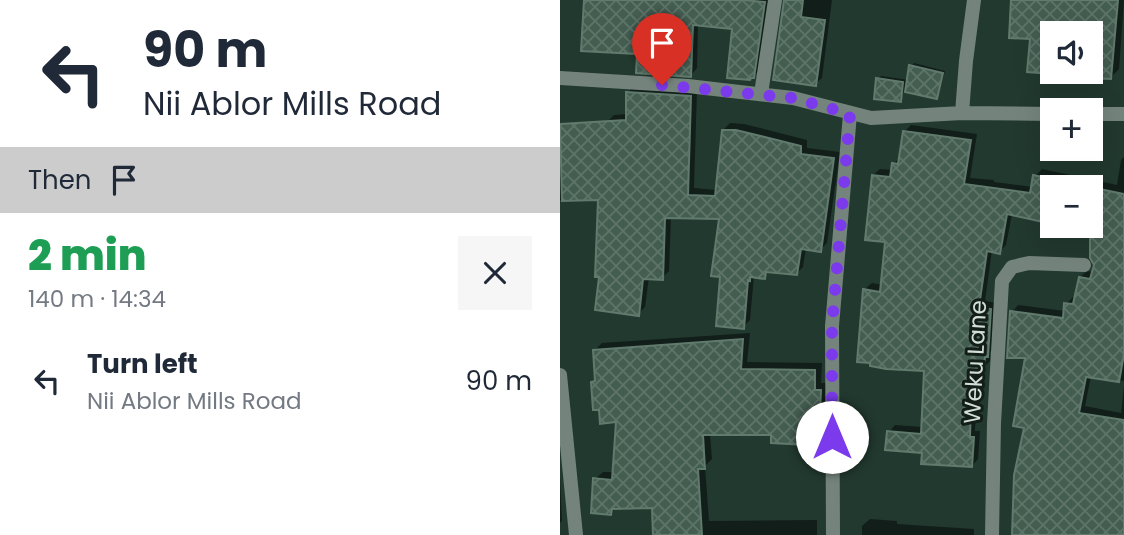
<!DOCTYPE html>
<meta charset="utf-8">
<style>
:root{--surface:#fff;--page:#f6f6f7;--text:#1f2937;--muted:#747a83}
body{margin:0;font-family:Poppins,sans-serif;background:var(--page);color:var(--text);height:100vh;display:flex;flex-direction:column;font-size:26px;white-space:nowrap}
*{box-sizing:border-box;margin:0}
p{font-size:23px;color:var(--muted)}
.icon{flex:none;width:38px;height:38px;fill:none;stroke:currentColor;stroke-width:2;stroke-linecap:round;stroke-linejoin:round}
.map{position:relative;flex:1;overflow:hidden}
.sheet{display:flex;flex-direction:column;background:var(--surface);width:560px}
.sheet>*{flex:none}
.top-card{background:#fff;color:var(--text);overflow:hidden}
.fabs{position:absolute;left:480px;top:21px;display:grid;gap:14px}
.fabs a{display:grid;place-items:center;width:63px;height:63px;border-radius:0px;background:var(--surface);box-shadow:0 7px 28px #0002;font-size:35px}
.pin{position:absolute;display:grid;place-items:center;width:60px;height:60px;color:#fff;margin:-72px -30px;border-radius:50% 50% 50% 0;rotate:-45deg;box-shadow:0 0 7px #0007}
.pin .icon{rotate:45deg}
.me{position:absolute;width:77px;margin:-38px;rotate:0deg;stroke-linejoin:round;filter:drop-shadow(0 0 5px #0008)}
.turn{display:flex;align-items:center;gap:24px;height:147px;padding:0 28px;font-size:32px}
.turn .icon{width:91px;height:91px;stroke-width:2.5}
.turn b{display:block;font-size:49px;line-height:60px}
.then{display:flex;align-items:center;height:66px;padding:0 28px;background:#0003;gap:14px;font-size:26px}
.round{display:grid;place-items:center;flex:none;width:74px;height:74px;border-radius:0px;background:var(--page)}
.headline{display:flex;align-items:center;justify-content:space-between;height:119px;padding:0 28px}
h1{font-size:42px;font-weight:800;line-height:52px;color:#1e9e55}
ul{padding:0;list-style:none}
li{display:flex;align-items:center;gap:21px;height:98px;padding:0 28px}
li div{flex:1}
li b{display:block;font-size:26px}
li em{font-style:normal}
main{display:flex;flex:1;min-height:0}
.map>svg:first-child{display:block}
</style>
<main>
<section class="sheet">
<div class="top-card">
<div class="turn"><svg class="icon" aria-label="left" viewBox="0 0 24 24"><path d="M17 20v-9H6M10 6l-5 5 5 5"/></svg><div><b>90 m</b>Nii Ablor Mills Road</div></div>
<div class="then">Then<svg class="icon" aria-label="arrive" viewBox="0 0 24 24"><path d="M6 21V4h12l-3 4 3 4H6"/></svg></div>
</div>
<div class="headline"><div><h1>2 min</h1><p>140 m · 14:34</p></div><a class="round"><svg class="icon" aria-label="close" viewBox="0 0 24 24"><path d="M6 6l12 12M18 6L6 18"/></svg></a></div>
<ul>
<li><svg class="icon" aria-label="left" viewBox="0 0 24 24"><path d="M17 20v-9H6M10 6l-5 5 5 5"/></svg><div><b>Turn left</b><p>Nii Ablor Mills Road</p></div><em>90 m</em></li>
</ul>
</section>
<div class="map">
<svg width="564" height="535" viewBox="0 0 564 535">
<defs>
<pattern id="building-cross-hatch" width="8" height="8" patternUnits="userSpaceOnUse" patternTransform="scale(1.75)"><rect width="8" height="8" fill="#445d51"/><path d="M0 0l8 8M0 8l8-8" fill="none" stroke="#5e7469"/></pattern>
</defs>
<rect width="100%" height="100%" fill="#22392f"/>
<path fill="#0007" fill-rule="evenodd" d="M26 0H210L200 70 193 76 174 28 138 24 137 68 131 75 78 52Z
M226 0H272L262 78 255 84Z
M452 0H564L559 69 550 78 469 71 472 38ZM492 33H530V72H492Z
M354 63 385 71 379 94 376 97 344 91 340 100 318 79 321 76 349 80 351 66Z
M74 86 137 90 134 188 157 190 163 130 170 123 184 124 247 140V148L280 152 267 243 260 250 246 248 243 267 236 274 211 270 204 277 194 276 190 320 183 327 162 275 161 217H111L109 271 102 278 89 277 85 307 78 314 41 276 40 198 0 200V148L47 146V122L54 115 68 114 67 93Z
M351 125 417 134 410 178 434 180V182L473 187 475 176 482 169 557 185 561 160 564 157V381L531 376 525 406 561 413 564 386V535H460L467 357 452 312 458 305 505 311 506 304 513 297 516 298 520 277 527 271 544 274 549 234 510 226H530V187H492L452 214 446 245 439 252 432 250 425 301 437 303 434 348 430 352V361L423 368 418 367 415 431H420L418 459 412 466 364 451 329 432 335 425 363 427 365 369 305 289 312 283 323 285 327 240 313 175 320 169 333 170V164L341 157 344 132Z
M190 333 187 362 262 363 261 383H268L266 428 247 443 213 433 150 434 152 459 145 466 149 521 257 520V535H95L94 506 57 507 51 513 35 479 43 472H55L58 420 33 382 37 379 35 350 42 343Z
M0 477 2 521 0 523Z
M310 519 337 521V524L414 529V535H302V526Z"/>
<path fill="url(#building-cross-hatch)" stroke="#607a6d" stroke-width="2" d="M24 0H184L205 2 194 78H191L190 80 167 78 172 29 133 25 131 77 76 73 77 54 21 51Z
M224 0H243L241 17 265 20 256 86 213 80Z
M451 0H558L551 79 530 78V33H492V74L467 72 470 39 449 38Z
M349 65 383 73 377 99 345 92Z
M316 78 343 82 341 102 314 99Z
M66 92 131 96 128 195 155 196 162 130H176L241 146V154L274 158 261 252 241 249 237 275 206 272 205 279 190 277V281L188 280 184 329 156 326 160 277 151 276 159 219 105 218 103 280 83 279 79 316 35 310 39 277H35L38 200 2 201 0 124 66 120Z
M343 131 411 140 404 184 470 193 473 175 492 179V224L447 214 440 254 427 251 419 307 431 309 428 357H425L424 370 412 369 410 437H414L412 467 361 464 362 453 325 450 327 431 361 434 364 371 326 369 310 366V363L297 362 303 289 320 292 325 242 305 240 312 175 330 177 332 163 338 164Z
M530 187 564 194V354L559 382 526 377 519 413 564 420V535H452L454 475 464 428 453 426 465 358H447L450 311 503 318 504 303 513 304 519 277 530 279 534 265 530 258Z
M183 339 181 369 255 370V390H261L259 437H248V445L211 443V435H143L145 469H138L142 535H93L92 508 52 509 51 515 31 513 33 478 52 480 56 422 40 424 39 410H33L31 382 35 381 33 350Z"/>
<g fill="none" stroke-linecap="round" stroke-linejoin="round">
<path stroke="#74847c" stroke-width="14" d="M0 78 128 86 233 98 311 118 402 113 492 114
M201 94 215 0
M402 113 406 61 414 0
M530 114H564
M0 375 16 535
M273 535 272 326 290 114
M432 535 434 423 442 281 452 267 469 263 524 265"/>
</g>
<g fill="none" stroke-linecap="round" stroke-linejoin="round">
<path stroke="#7c3aed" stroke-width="12" stroke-dasharray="0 21.6" d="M102 85 233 98 290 114 272 326V437"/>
</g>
<g text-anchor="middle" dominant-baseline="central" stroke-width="6" stroke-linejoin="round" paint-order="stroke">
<g font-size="23" fill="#d1dfd8" stroke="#141e19">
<text transform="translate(415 362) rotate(-87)">Weku Lane</text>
</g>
</g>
</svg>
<div class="fabs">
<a><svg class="icon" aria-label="sound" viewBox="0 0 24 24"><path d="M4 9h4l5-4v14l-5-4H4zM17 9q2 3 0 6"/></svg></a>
<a>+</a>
<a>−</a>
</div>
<div class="pin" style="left:102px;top:85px;background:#d93025"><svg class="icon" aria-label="arrive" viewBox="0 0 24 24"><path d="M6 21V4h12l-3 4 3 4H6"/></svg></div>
<svg class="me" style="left:272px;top:437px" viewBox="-20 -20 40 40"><circle r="19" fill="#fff"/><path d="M0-13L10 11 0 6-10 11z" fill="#7c3aed"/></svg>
</div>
</main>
